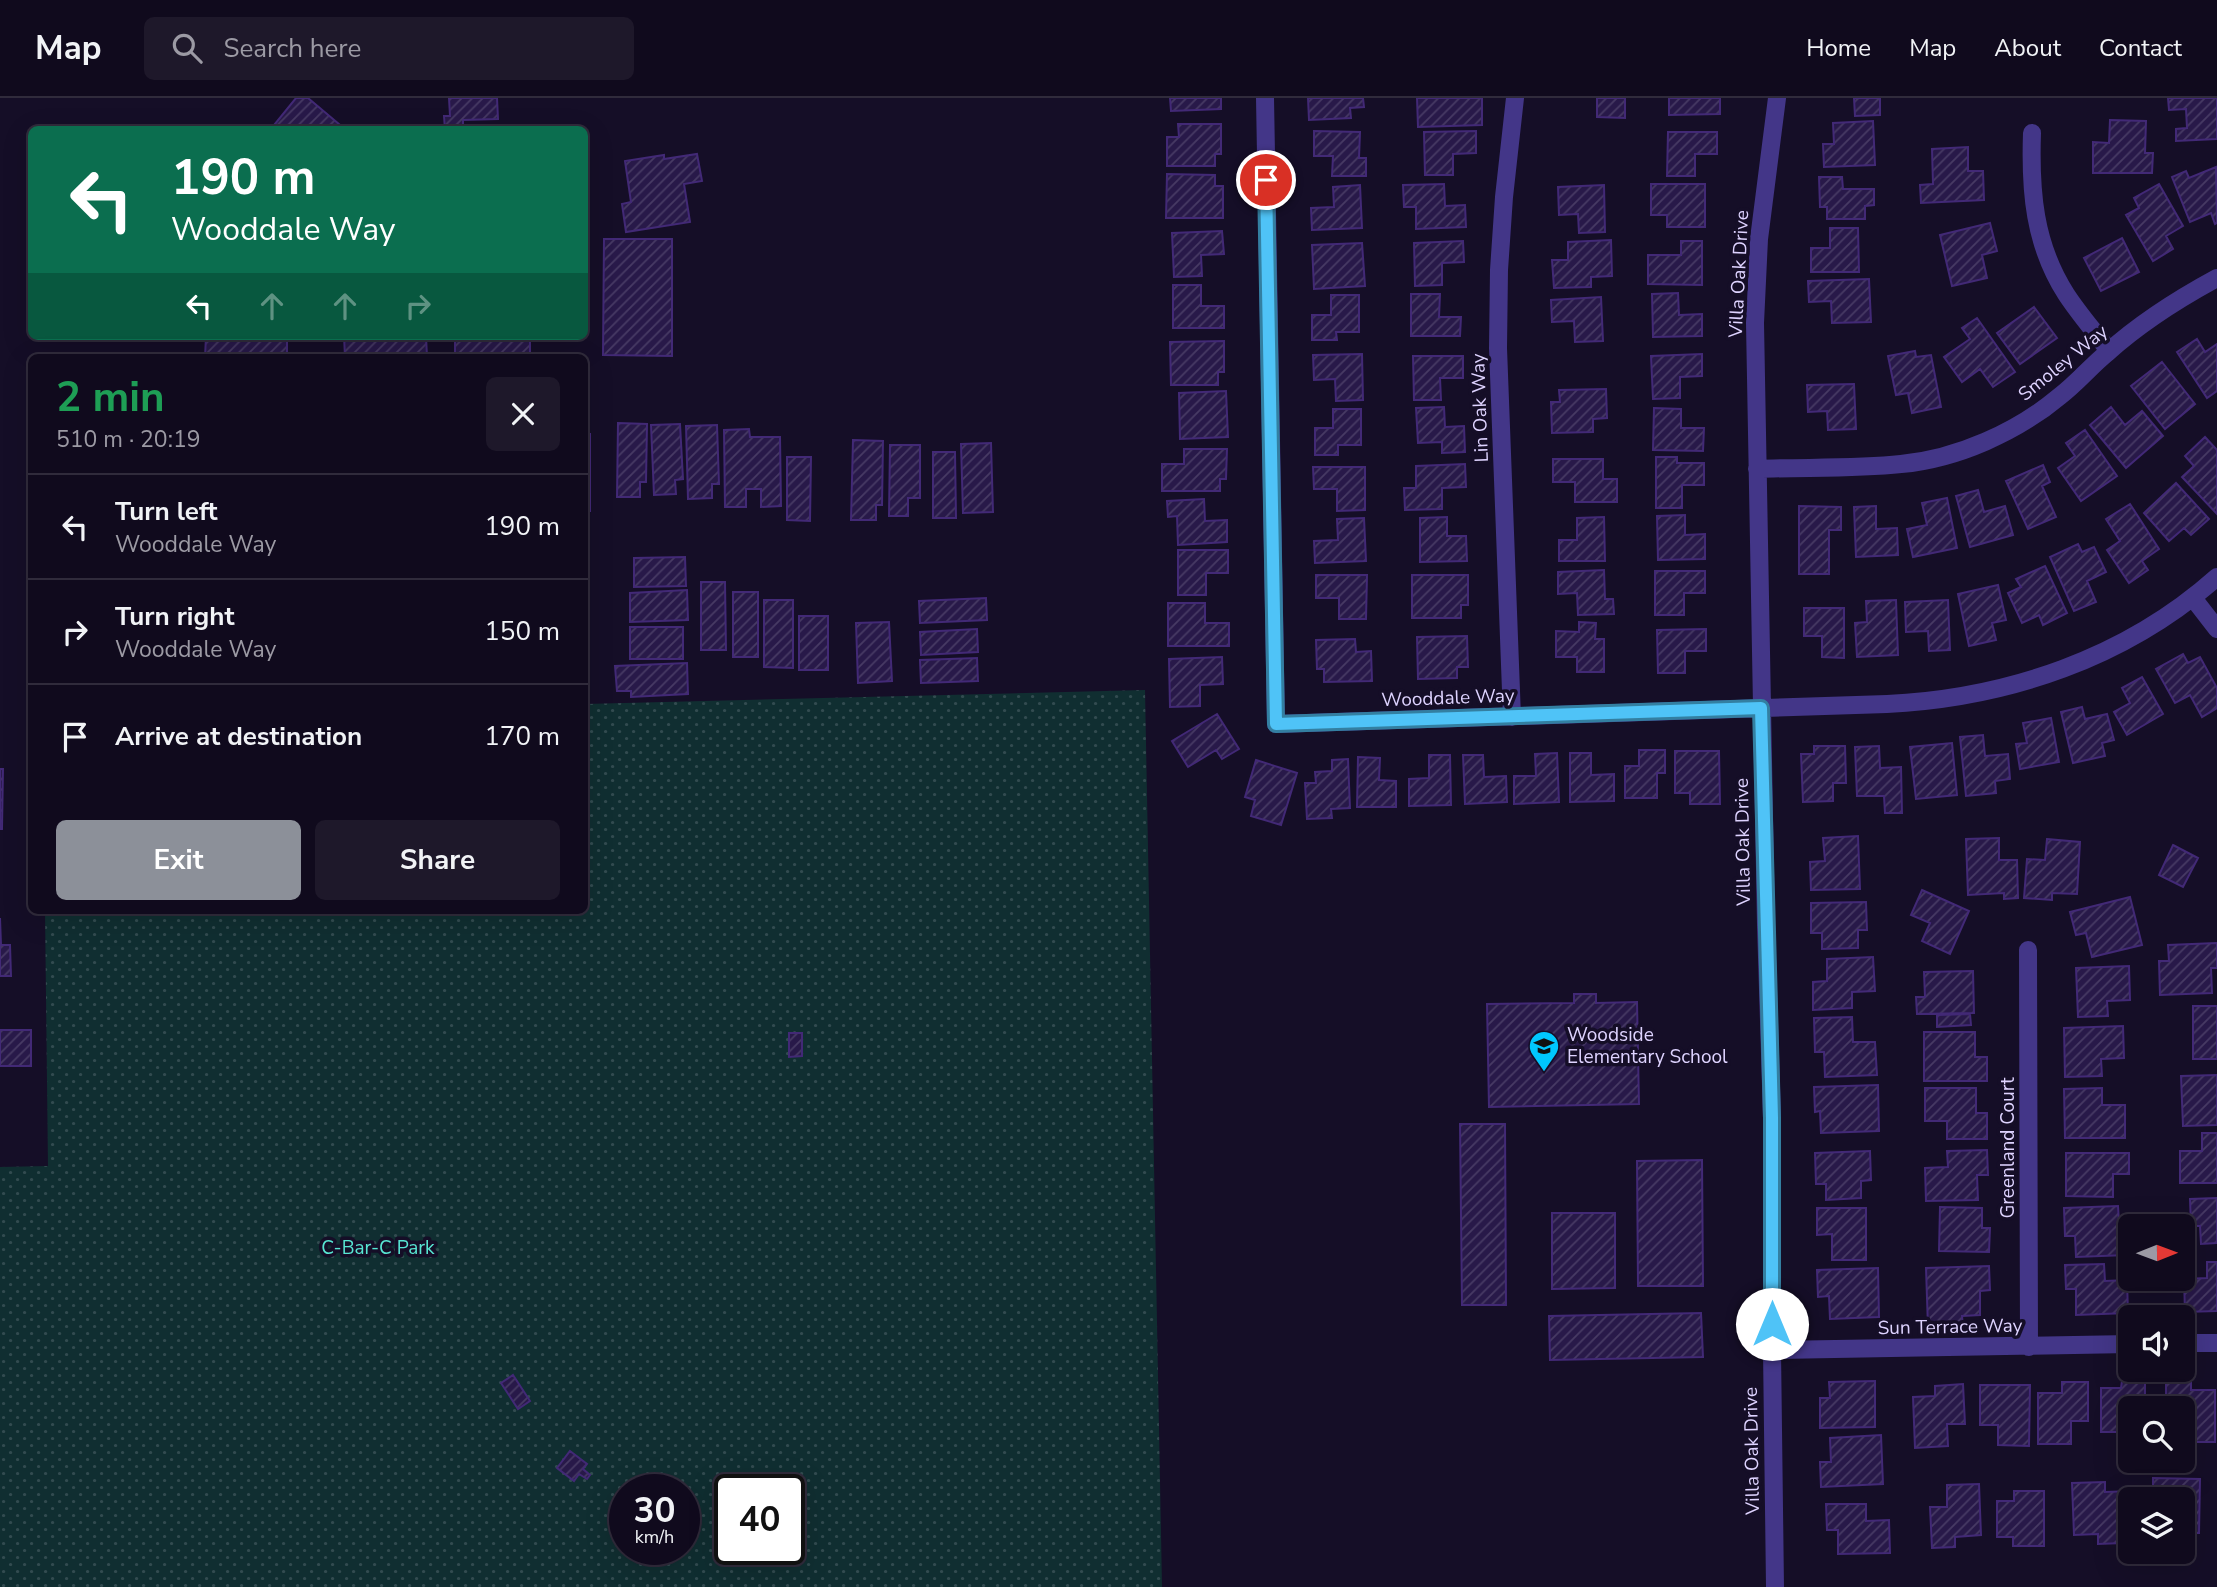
<!DOCTYPE html>
<meta charset="utf-8">
<style>
:root{--surface:#100a1d;--page:#1e182a;--text:#f1f3f6;--muted:#9c9aa4;--line:#302b3b;--accent:#8c9099}
body{margin:0;font-family:"Nunito Sans",sans-serif;background:var(--page);color:var(--text);height:100vh;display:flex;flex-direction:column;font-size:26px;white-space:nowrap}
*{box-sizing:border-box;margin:0}
p{font-size:23px;color:var(--muted)}
.icon{flex:none;width:38px;height:38px;fill:none;stroke:currentColor;stroke-width:2;stroke-linecap:round;stroke-linejoin:round}
.map{position:relative;flex:1;overflow:hidden}
.details{position:absolute;left:28px;top:256px;width:560px;height:560px;display:flex;flex-direction:column;background:var(--surface);border-radius:10px;box-shadow:0 7px 28px #0002,0 0 0 2px var(--line)}
.details>*{flex:none}
.top-card{position:absolute;left:28px;top:28px;width:560px;height:214px;border-radius:10px;box-shadow:0 7px 28px #0002,0 0 0 2px var(--line);background:#0b6e4f;color:#fff;overflow:hidden}
.needle{width:46px;rotate:89deg}
.fabs{position:absolute;left:2118px;top:1116px;display:grid;gap:14px}
.fabs a{display:grid;place-items:center;width:77px;height:77px;border-radius:10px;background:var(--surface);box-shadow:0 7px 28px #0002,0 0 0 2px var(--line);font-size:35px}
.speed{position:absolute;left:609px;top:1376px;display:flex;gap:14px;font-size:35px;font-weight:700;text-align:center}
.speed>*{display:grid;place-content:center;width:91px;height:91px;border-radius:50%;background:var(--surface);box-shadow:0 7px 28px #0002,0 0 0 2px var(--line);line-height:1}
.speed small{font-size:18px;font-weight:400}
.speed .limit{border:4px solid #111;border-radius:10px;background:#fff;color:#111}
.pin{position:absolute;display:grid;place-items:center;width:60px;height:60px;color:#fff;margin:-30px;border:4px solid #fff;border-radius:50%;box-shadow:0 2px 7px #0007}
.me{position:absolute;width:77px;margin:-38px;rotate:0deg;stroke-linejoin:round;filter:drop-shadow(0 0 5px #0008)}
.turn{display:flex;align-items:center;gap:24px;height:147px;padding:0 28px;font-size:32px}
.turn .icon{width:91px;height:91px;stroke-width:2.5}
.turn b{display:block;font-size:49px;line-height:60px}
.lanes{display:flex;align-items:center;height:66px;padding:0 28px;background:#0003;justify-content:center;gap:35px;direction:ltr}
.lanes .off{opacity:.35}
.round{display:grid;place-items:center;flex:none;width:74px;height:74px;border-radius:10px;background:var(--page)}
.overview{display:flex;align-items:center;justify-content:space-between;height:119px;padding:0 28px}
h1{font-size:42px;font-weight:700;line-height:52px;color:#1e9e55}
.action{display:flex;gap:14px;margin-top:auto;padding:14px 28px}
.action a{flex:1;height:80px;border-radius:10px;background:var(--accent);color:#fff;font-size:28px;font-weight:700;line-height:80px;text-align:center}
.action a+a{background:var(--page);color:var(--text)}
ul{padding:0;list-style:none}
li{display:flex;align-items:center;gap:21px;height:105px;padding:0 28px;border-top:2px solid var(--line)}
li div{flex:1}
li b{display:block;font-size:26px}
li em{font-style:normal}
header{display:flex;align-items:center;gap:42px;box-sizing:border-box;height:98px;padding:0 35px;background:var(--surface);border-bottom:2px solid var(--line)}
header strong{font-size:33px}
nav{display:flex;gap:38px;margin-inline-start:auto;font-size:24px}
.search{width:490px;height:63px;background:var(--page);display:flex;align-items:center;gap:18px;box-sizing:border-box;padding:0 24px;border-radius:10px;color:var(--muted);font-size:26px}
.map>svg:first-child{display:block}
</style>
<header>
<strong>Map</strong>
<div class="search"><svg class="icon" aria-label="search" viewBox="0 0 24 24"><circle cx="10" cy="10" r="6"/><path d="M15 15l6 6"/></svg>Search here</div>
<nav><a>Home</a><a>Map</a><a>About</a><a>Contact</a></nav>
</header>
<div class="map">
<svg width="2217" height="1489" viewBox="0 0 2217 1489">
<defs>
<pattern id="park-dots" width="8" height="8" patternUnits="userSpaceOnUse" patternTransform="scale(1.75)"><rect width="8" height="8" fill="#102e31"/><path d="M2 2h.1M6 6h.1" fill="none" stroke="#324b50" stroke-width="1.8" stroke-linecap="round"/></pattern>
<pattern id="building-hatch" width="6" height="6" patternUnits="userSpaceOnUse" patternTransform="scale(1.75)"><rect width="6" height="6" fill="#281949"/><path d="M-1 1l2-2M0 6l6-6M5 7l2-2" fill="none" stroke="#473a64"/></pattern>
</defs>
<rect width="100%" height="100%" fill="#150e27"/>
<path fill="url(#park-dots)" fill-rule="evenodd" d="M1145 592 1162 1489H0V1069L48 1068 45 812H584L585 606ZM625 1391H684V1451H625ZM730 1391H789V1451H730Z"/>
<path fill="url(#building-hatch)" stroke="#422976" stroke-width="2" d="M296 0H308L346 32H270Z
M449 0H497L498 21 463 22V32H445L444 18H450Z
M1170 0H1221V11L1171 13Z
M1308 0H1363L1364 9 1350 10 1351 20 1309 22Z
M1417 0H1482V27L1418 29Z
M1597 0H1625V20L1597 19Z
M1669 0H1720V16L1669 17Z
M1854 0H1880V17L1855 18Z
M2168 0H2217V41L2176 43V31L2187 30 2186 11 2169 12Z
M2110 22 2146 23 2145 55H2153L2152 75H2093V44L2109 45Z
M1873 23 1875 67 1824 69 1823 46H1834L1833 25Z
M1178 26H1221V56H1215V68H1167V39H1179Z
M1314 33 1360 34 1359 60H1366V78H1332L1333 58H1314Z
M1476 33V55L1453 56V77H1425L1424 34Z
M1668 34H1717V56H1695V78H1667Z
M1968 49V73H1983L1984 102 1921 105 1920 87 1933 86 1932 51Z
M697 56 702 83 684 86 690 124 626 134 622 106 631 104 625 63 664 57V61Z
M2216 69 2217 125 2215 126 2211 115 2190 124 2172 79 2186 73 2189 80Z
M1167 76 1215 77V88H1223V120H1166Z
M1819 79H1842L1843 91H1874V107L1865 108V121H1827V109H1820Z
M1444 86 1445 108 1465 107 1466 129 1416 131V109H1404L1403 87Z
M1651 86H1705V129H1667V117H1651Z
M2159 86 2183 128 2166 138 2173 151 2153 163 2126 117 2139 110 2134 100Z
M1360 87 1362 130 1312 132 1311 110 1334 109 1333 89Z
M1604 87 1605 134 1579 135 1578 116 1559 117 1558 89Z
M1990 125 1997 153 1982 157 1987 180 1952 188 1940 137Z
M1830 130H1858L1859 174H1811V150H1830Z
M1222 133 1224 156 1201 157 1202 178 1174 179 1172 135Z
M2122 140 2139 174 2101 193 2084 160Z
M604 141H672V258L603 257Z
M1611 142 1612 178 1591 179V189L1554 190 1552 162H1568V144Z
M1463 143 1464 164 1442 165V187L1415 188 1414 145Z
M1681 143H1702V187L1648 186V157H1681Z
M1362 145 1365 188 1314 191 1312 147Z
M1869 181 1871 224 1832 225 1831 203 1809 204 1808 183Z
M1173 187H1201V208H1224V230H1173Z
M1678 195 1679 217 1702 216V238L1653 239 1652 196Z
M1411 196H1440L1439 219H1461L1460 238H1411Z
M1331 197H1359V234H1336L1337 242H1312V217H1331Z
M1601 199 1603 243 1575 244 1574 223 1552 224 1551 202Z
M2034 209 2057 240 2020 266 1997 235Z
M1977 220 2015 274 1993 289 1980 271 1962 284 1944 259 1970 241 1962 230Z
M139 238H197V242L139 243Z
M206 238H287V259H205Z
M344 238H426L427 259H345Z
M455 238H530V255H455Z
M2197 241 2205 254 2217 246V293L2207 300 2177 254Z
M1224 243V274H1218V287H1171L1170 244Z
M1915 253 1916 259 1931 257 1941 309 1912 315 1908 295 1896 297 1888 258Z
M1362 256 1363 302 1336 303 1335 281 1314 282 1313 257Z
M1702 256V278L1680 279V300L1653 301 1651 258Z
M1413 258H1463V280H1440L1441 302H1414Z
M2162 264 2195 306 2165 331 2131 288Z
M1854 286 1856 331 1828 332 1827 313 1808 314 1807 287Z
M1606 291 1607 320 1593 321V334L1552 335 1551 304H1560L1559 292Z
M1226 293 1228 339 1180 341 1179 295Z
M1444 309 1445 329 1464 328 1465 354 1442 355V344L1418 345 1416 310Z
M2111 309 2125 327 2142 313 2163 338 2126 370 2090 327Z
M1654 310 1681 311V330H1704L1703 353 1653 352Z
M1333 311H1361V347H1338V357H1315V330H1333Z
M618 325 647 326 646 384H640V399H617Z
M680 326 683 381 675 382 676 396 654 397 651 327Z
M717 327 719 386H712V400L688 401 686 328Z
M749 331 750 339H780L781 408 761 409V391H746V409H725L724 332Z
M2085 332 2117 378 2081 403 2058 370 2075 358 2066 345Z
M584 336H590V413H584Z
M2205 339 2217 352V416L2182 379 2194 368 2185 358Z
M853 342 883 343 882 407H876V422H851Z
M991 345 993 414 963 415 961 346Z
M890 347H920V400H908V418H889Z
M1184 351H1227L1226 381H1220V393H1162V366H1184Z
M933 354H955L956 420H933Z
M787 359H811L810 423 787 422Z
M1656 359H1677V365H1704V387H1682V410H1656Z
M1553 361H1603V381H1617V404H1575V384H1553Z
M1465 366 1466 389 1442 390V411L1405 412 1404 390H1416V368Z
M2043 367 2050 384 2042 388 2056 419 2028 431 2006 383Z
M1313 369H1365V412L1337 413V391H1314Z
M2176 385 2209 421 2191 437 2184 430 2169 443 2144 415Z
M1978 392 1984 414 2005 408 2013 437 1970 449 1956 398Z
M1947 400 1957 450 1913 459 1907 431 1927 427 1922 405Z
M1204 401 1205 423 1227 422V444L1178 447 1177 418 1168 419 1167 403Z
M2130 406 2159 451 2142 463 2148 472 2129 485 2107 452 2120 443 2106 421Z
M1799 408 1841 409V432H1829V476H1799Z
M1876 408V431L1897 430 1898 457 1856 459 1854 409Z
M1685 417V437L1705 436V461L1658 462 1657 418Z
M1447 419V438H1466L1467 463 1420 464V420Z
M1604 419 1605 463H1559V442H1577V420Z
M1364 420 1366 463 1315 465 1314 443 1338 442 1337 421Z
M2078 446 2082 454 2094 449 2106 474 2087 483 2096 504 2074 513 2050 459Z
M1178 452H1228V475H1206V497H1178Z
M685 459 686 488 634 489V460Z
M2045 468 2067 515 2043 527 2039 517 2022 525 2008 495 2021 489 2016 481Z
M1604 472 1605 501H1613L1614 516 1578 517 1577 495 1558 496V474Z
M1655 473H1705V495H1684V517H1655Z
M1316 477H1367L1366 521H1339V500H1316Z
M1412 477H1468V507H1461V520H1412Z
M701 484H725L726 552H701Z
M1998 487 2006 522 1992 525 1996 542 1969 548 1958 496Z
M687 492 688 522 630 524V495Z
M733 494H758V559H733Z
M986 500 987 522 920 525 919 503Z
M764 502H793V570L764 569Z
M1896 502 1898 557 1857 559 1855 525 1867 524 1866 503Z
M1948 502 1950 552 1929 553 1928 533 1906 534 1905 504Z
M1168 505H1205V525H1229V548H1168Z
M1804 510H1844V560L1822 559V538H1804Z
M799 518H828V572H799Z
M889 524 892 583 858 585 856 525Z
M1579 524 1596 525 1595 541H1604V574H1577V559H1556V533L1579 534Z
M630 529H683V561H630Z
M977 531 978 554 921 557 920 534Z
M1706 531V553H1685V575H1658L1657 532Z
M1467 538 1468 569H1457V580L1418 581 1417 539Z
M1355 541 1356 554 1371 553 1372 583 1324 584V571H1317L1316 542Z
M2183 556 2188 565 2200 559 2217 590V610L2202 619 2190 597 2175 605 2156 571Z
M1222 559 1223 586 1200 587V608L1170 609 1169 561Z
M977 560 978 583 921 585 920 562Z
M687 565 688 596 631 599V593H617L615 568Z
M2142 579 2163 616 2127 637 2114 614 2130 605 2122 590Z
M2082 609 2085 621 2107 616 2114 642 2102 645 2105 658 2073 665 2061 614Z
M1217 616 1239 651 1222 661 1216 652 1188 669 1172 643Z
M2051 620 2059 664 2020 671 2016 646 2027 645 2023 625Z
M1983 637 1985 658 2008 656 2010 681 1995 683 1996 695 1966 698 1960 639Z
M1952 645 1957 697 1916 701 1910 649Z
M1814 648H1845L1846 685H1833V703L1803 704 1801 656H1814Z
M1879 648 1880 670 1901 669 1902 715H1885L1884 698H1857L1855 649Z
M1639 652H1665V675H1657V700H1625V668H1639Z
M1675 653H1719L1720 706H1690V695H1675Z
M1557 655 1559 704 1514 706V678H1536L1535 656Z
M1570 655H1591V677L1614 676V703L1570 704Z
M1429 657H1450L1451 707 1409 708V681L1429 680Z
M1463 657H1483L1484 679 1506 678 1507 704 1465 706Z
M1358 659 1380 660 1379 682 1396 683V709H1357Z
M1348 661 1350 710 1331 711 1332 720 1307 721 1305 685H1316L1315 674 1332 673V662Z
M1256 662 1297 675 1281 727 1251 718 1255 702 1245 699Z
M0 671H3L2 731H0Z
M1858 738 1860 791 1811 792 1810 764 1825 763 1823 740Z
M1999 740V762H2017L2018 800 2004 801V795L1968 797 1966 741Z
M2047 741 2080 744 2077 796 2052 795V802L2024 800 2027 761 2045 762Z
M2173 747 2198 760 2183 789 2159 777Z
M1922 792 1969 813 1950 856 1922 843 1930 825 1911 817Z
M2130 799 2142 847 2092 859 2086 835 2076 837 2070 814Z
M1866 804 1867 832H1858V850L1822 851V835H1811V805Z
M0 820 1 847H10L11 878H0Z
M2217 845V870H2211L2212 895 2160 897 2159 863H2169L2168 847Z
M1873 859 1875 893 1852 894V910L1813 912V884L1827 883V861Z
M2129 868 2130 902 2107 903 2108 918 2078 919 2076 870Z
M1973 873 1974 915 1917 916 1916 899H1925L1924 874Z
M1574 896H1596V905L1637 904 1639 1006 1489 1009 1487 906 1574 905Z
M2193 908H2217V961H2193Z
M1970 916 1971 927 1937 929V917Z
M1852 919 1853 944H1875L1877 977 1825 979 1824 954H1815L1814 920Z
M2123 928 2124 960 2101 961 2102 978 2065 979 2064 930Z
M0 932H31V968H0Z
M1924 934H1975V959H1987V983H1924Z
M789 935H802V958L789 959Z
M2217 977V1027L2183 1028 2181 978Z
M1878 987 1879 1033 1821 1035 1820 1013 1815 1014 1814 989Z
M1925 990H1976V1015H1987V1041H1947V1023H1925Z
M2102 990V1007H2125V1040H2065L2064 991Z
M1460 1026H1505L1506 1207H1462Z
M2202 1035H2217V1085H2180V1053H2202Z
M1987 1052 1988 1077H1977L1978 1102 1926 1103 1925 1070 1948 1069 1947 1053Z
M1870 1053 1871 1082 1861 1083V1100L1826 1102V1086H1816L1815 1055Z
M2066 1055H2129V1076H2113V1099L2066 1098Z
M1702 1062 1703 1188H1638L1637 1063Z
M2217 1100V1145L2201 1146 2200 1128H2191L2190 1101Z
M2118 1108 2119 1124H2126L2127 1157 2076 1159 2075 1138H2065L2064 1110Z
M1940 1109 1982 1110V1130H1990L1989 1154 1939 1153Z
M1817 1110H1866V1162H1832V1136L1817 1137Z
M1552 1115H1615V1190L1552 1191Z
M2207 1164H2217V1213L2185 1214 2184 1181 2207 1180Z
M2104 1166 2105 1183 2127 1182 2128 1215 2076 1217V1191H2066L2065 1167Z
M1989 1168 1990 1192 1980 1193V1217L1962 1218 1963 1228 1928 1230 1926 1170Z
M1878 1170 1879 1219 1830 1221 1829 1198 1818 1199 1817 1172Z
M1701 1215 1703 1259 1550 1262 1549 1218Z
M513 1277 530 1303 518 1311 501 1285Z
M2166 1282H2191V1292H2215V1344H2182V1311H2166Z
M1875 1283V1329L1820 1330V1300H1830L1829 1284Z
M2122 1283H2145V1311H2130V1334H2101V1290H2121Z
M2062 1284H2088V1323H2071V1346H2038V1295H2062Z
M1963 1286 1965 1326H1947L1948 1348 1915 1350 1913 1299 1935 1298V1288Z
M1980 1287H2030L2029 1348 1998 1347V1327H1980Z
M1881 1337 1883 1386 1821 1389 1820 1364H1831L1830 1340Z
M570 1353 587 1366 583 1371 590 1377 587 1381 579 1376 574 1383 557 1370Z
M2153 1380 2200 1381 2199 1435H2182V1402H2153Z
M2105 1384V1394L2133 1393V1402H2130V1409H2122L2123 1445 2098 1446V1436L2074 1437 2072 1385Z
M1979 1386 1981 1437 1955 1439V1449L1932 1450 1930 1409H1947V1387Z
M2014 1393H2044V1448H2013V1439H1997V1403H2014Z
M1826 1406H1866V1423L1889 1422 1890 1455 1838 1456V1432H1827Z"/>
<g fill="none" stroke-linecap="round" stroke-linejoin="round">
<path stroke="#433688" stroke-width="18" d="M1265 0 1276 626 1887 606C2008 600 2126 560 2217 479
M2032 35C2030 93 2034 146 2066 196 2079 216 2095 234 2109 253
M1757 371C1805 369 1854 371 1901 366 1957 361 2017 334 2060 298 2077 285 2091 268 2107 255 2138 227 2180 200 2217 180
M2193 500 2217 531
M1512 619 1498 250 1499 172 1504 99 1515 0
M2028 852 2029 1249
M2182 1245H2217
M1772 1252 2130 1246
M1775 1489 1772 1252V1020L1766 827 1755 225 1759 141 1777 0"/>
</g>
<g fill="none" stroke-linecap="round" stroke-linejoin="round">
<g stroke="#337fa1" stroke-width="18">
<path id="route" d="M1266 82 1276 626 1761 610 1772 1020V1226"/>
</g>
<use href="#route" stroke="#4fc3f7" stroke-width="12"/>
</g>
<defs>
<g id="school-pin" transform="scale(1.575)"><path d="M0 17L-7.5 6A9.5 9.5 0 1 1 7.5 6Z" fill="#00c7fe" stroke="#150e27"/><path d="M0-5L7-2L0 1L-7-2ZM-4 1L0 2.5L4 1V4Q0 6-4 4Z" fill="#111"/></g>
</defs>
<g fill-rule="evenodd">
<use href="#school-pin" x="1544" y="948"/>
</g>
<g text-anchor="middle" dominant-baseline="central" stroke-width="7" stroke-linejoin="round" paint-order="stroke">
<g font-size="19" fill="#ded3ff" stroke="#150e27">
<text transform="translate(1739 176) rotate(-87)">Villa Oak Drive</text>
<text transform="translate(2063 265) rotate(-39)">Smoley Way</text>
<text transform="translate(1480 310) rotate(-92)">Lin Oak Way</text>
<text transform="translate(1448 600) rotate(-2)">Wooddale Way</text>
<text transform="translate(1743 744) rotate(-91)">Villa Oak Drive</text>
<text transform="translate(2008 1050) rotate(-90)">Greenland Court</text>
<text transform="translate(1950 1229) rotate(-1)">Sun Terrace Way</text>
<text transform="translate(1752 1353) rotate(-91)">Villa Oak Drive</text>
</g>
<g font-size="19" fill="#ded3ff" stroke="#150e27" text-anchor="start">
<text x="1567" y="937">Woodside<tspan x="1567" dy="22">Elementary School</tspan></text>
</g>
<g font-size="19" fill="#58e6d3" stroke="#150e27">
<text x="378" y="1150">C-Bar-C Park</text>
</g>
</g>
</svg>
<div class="fabs">
<a><svg class="needle" viewBox="-14 -14 28 28"><path d="M0-13l5 13h-10z" fill="#e53935"/><path d="M0 13l5-13h-10z" fill="#9c9aa4"/></svg></a>
<a><svg class="icon" aria-label="sound" viewBox="0 0 24 24"><path d="M4 9h4l5-4v14l-5-4H4zM17 9q2 3 0 6"/></svg></a>
<a><svg class="icon" aria-label="search" viewBox="0 0 24 24"><circle cx="10" cy="10" r="6"/><path d="M15 15l6 6"/></svg></a>
<a><svg class="icon" aria-label="layers" viewBox="0 0 24 24"><path d="M12 4l9 5-9 5-9-5zM3 14l9 5 9-5"/></svg></a>
</div>
<div class="speed"><div>30<small>km/h</small></div><div class="limit">40</div></div>
<div class="pin" style="left:1266px;top:82px;background:#d93025"><svg class="icon" aria-label="arrive" viewBox="0 0 24 24"><path d="M6 21V4h12l-3 4 3 4H6"/></svg></div>
<svg class="me" style="left:1772px;top:1226px" viewBox="-20 -20 40 40"><circle r="19" fill="#fff"/><path d="M0-13L10 11 0 6-10 11z" fill="#4fc3f7"/></svg>
<div class="top-card">
<div class="turn"><svg class="icon" aria-label="left" viewBox="0 0 24 24"><path d="M17 20v-9H6M10 6l-5 5 5 5"/></svg><div><b>190 m</b>Wooddale Way</div></div>
<div class="lanes"><svg class="icon" aria-label="left" viewBox="0 0 24 24"><path d="M17 20v-9H6M10 6l-5 5 5 5"/></svg><svg class="icon off" aria-label="ahead" viewBox="0 0 24 24"><path d="M12 20V5M6 11l6-6 6 6"/></svg><svg class="icon off" aria-label="ahead" viewBox="0 0 24 24"><path d="M12 20V5M6 11l6-6 6 6"/></svg><svg class="icon off" aria-label="right" viewBox="0 0 24 24"><path d="M7 20v-9h11M14 6l5 5-5 5"/></svg></div>
</div>
<section class="details">
<div class="overview"><div><h1>2 min</h1><p>510 m · 20:19</p></div><a class="round"><svg class="icon" aria-label="close" viewBox="0 0 24 24"><path d="M6 6l12 12M18 6L6 18"/></svg></a></div>
<ul>
<li><svg class="icon" aria-label="left" viewBox="0 0 24 24"><path d="M17 20v-9H6M10 6l-5 5 5 5"/></svg><div><b>Turn left</b><p>Wooddale Way</p></div><em>190 m</em></li>
<li><svg class="icon" aria-label="right" viewBox="0 0 24 24"><path d="M7 20v-9h11M14 6l5 5-5 5"/></svg><div><b>Turn right</b><p>Wooddale Way</p></div><em>150 m</em></li>
<li><svg class="icon" aria-label="arrive" viewBox="0 0 24 24"><path d="M6 21V4h12l-3 4 3 4H6"/></svg><div><b>Arrive at destination</b></div><em>170 m</em></li>
</ul>
<div class="action"><a>Exit</a><a>Share</a></div>
</section>
</div>
